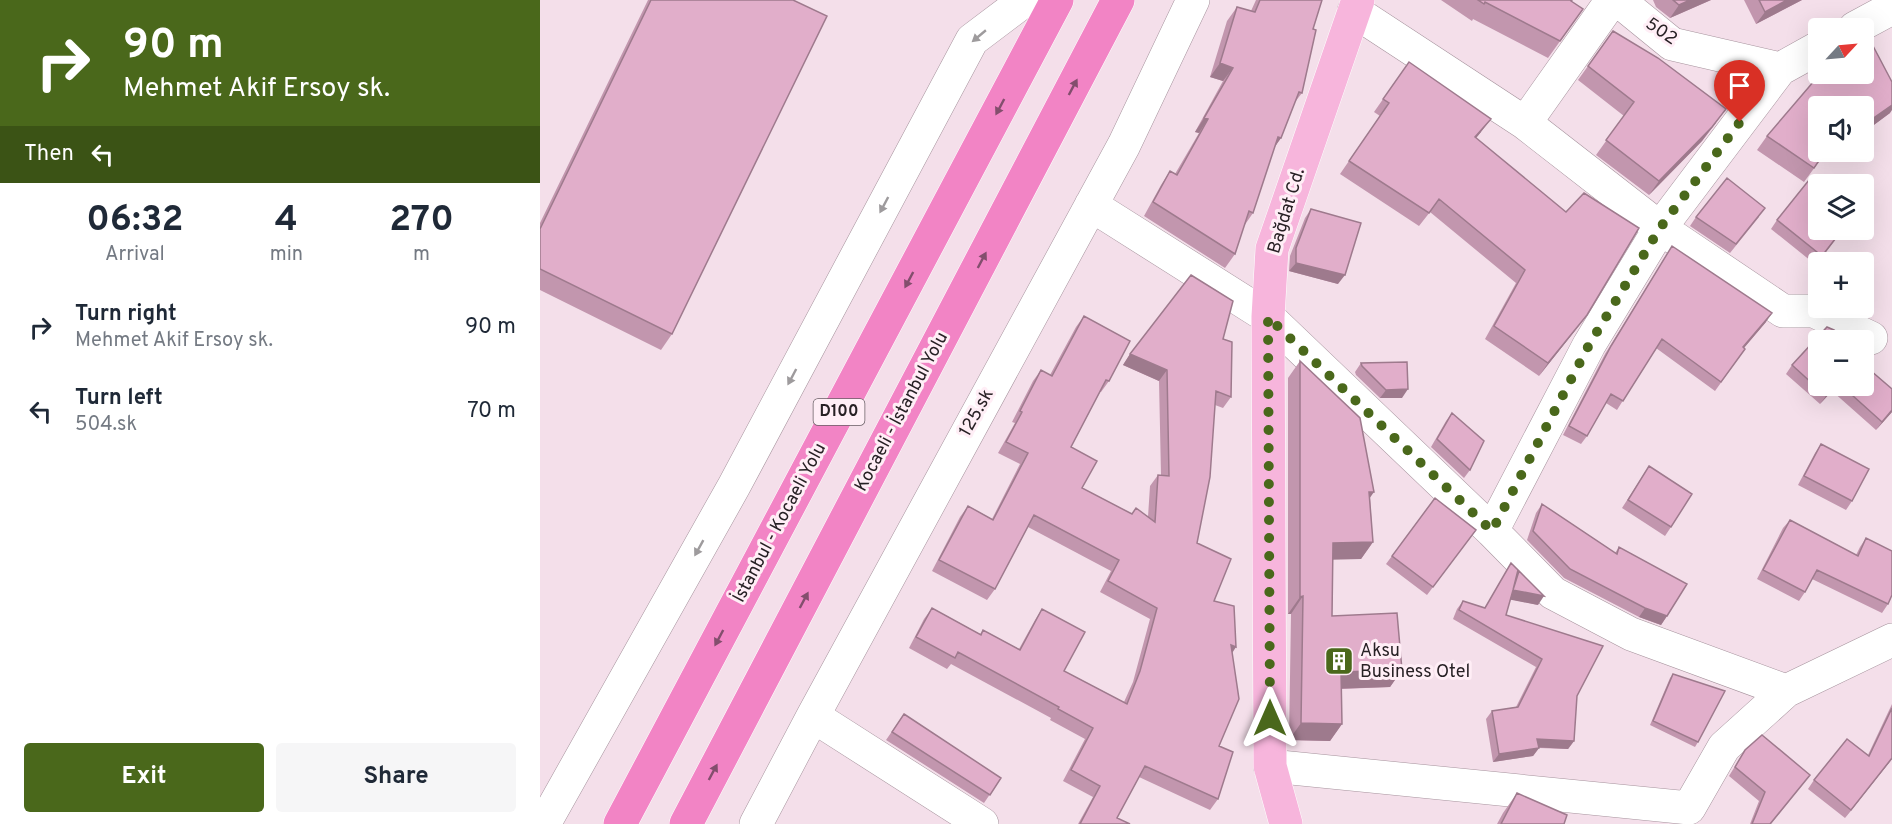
<!DOCTYPE html>
<meta charset="utf-8">
<style>
:root{--surface:#fff;--page:#f6f6f7;--text:#1f2937;--muted:#747a83;--accent:#4a681b}
body{margin:0;font-family:Overpass,sans-serif;background:var(--page);color:var(--text);height:100vh;display:flex;flex-direction:column;font-size:22px;white-space:nowrap}
*{box-sizing:border-box;margin:0}
p{font-size:20px;color:var(--muted)}
.icon{flex:none;width:33px;height:33px;fill:none;stroke:currentColor;stroke-width:2;stroke-linecap:round;stroke-linejoin:round}
.map{position:relative;flex:1;overflow:hidden}
.drawer{display:flex;flex-direction:column;background:var(--surface);width:540px}
.drawer>*{flex:none}
.guide{background:#4a681b;color:#fff;overflow:hidden}
.needle{width:39px;rotate:64deg}
.controls{position:absolute;left:1268px;top:18px;display:grid;gap:12px}
.controls a{display:grid;place-items:center;width:66px;height:66px;border-radius:6px;background:var(--surface);box-shadow:0 6px 24px #0002;font-size:30px}
.pin{position:absolute;display:grid;place-items:center;width:51px;height:51px;color:#fff;margin:-62px -26px;border-radius:50% 50% 50% 0;rotate:-45deg;box-shadow:0 0 6px #0007}
.pin .icon{rotate:45deg}
.me{position:absolute;width:66px;margin:-33px;rotate:0deg;stroke-linejoin:round;filter:drop-shadow(0 0 4px #0008)}
.turn{display:flex;align-items:center;gap:21px;height:126px;padding:0 24px;font-size:27px}
.turn .icon{width:78px;height:78px;stroke-width:2.5}
.turn b{display:block;font-size:42px;line-height:51px}
.then{display:flex;align-items:center;height:57px;padding:0 24px;background:#0003;gap:12px;font-size:22px}
.eta{display:flex;justify-content:space-evenly;align-items:center;height:102px;text-align:center}
.eta b{font-size:36px;font-weight:700;line-height:42px}
.button{display:flex;gap:12px;margin-top:auto;padding:12px 24px}
.button a{flex:1;height:69px;border-radius:6px;background:var(--accent);color:#fff;font-size:24px;font-weight:700;line-height:69px;text-align:center}
.button a+a{background:var(--page);color:var(--text)}
ul{padding:0;list-style:none}
li{display:flex;align-items:center;gap:18px;height:84px;padding:0 24px}
li div{flex:1}
li b{display:block;font-size:22px}
li em{font-style:normal}
main{display:flex;flex:1;min-height:0}
.map>svg:first-child{display:block}
</style>
<main>
<section class="drawer">
<div class="guide">
<div class="turn"><svg class="icon" aria-label="right" viewBox="0 0 24 24"><path d="M7 20v-9h11M14 6l5 5-5 5"/></svg><div><b>90 m</b>Mehmet Akif Ersoy sk.</div></div>
<div class="then">Then<svg class="icon" aria-label="left" viewBox="0 0 24 24"><path d="M17 20v-9H6M10 6l-5 5 5 5"/></svg></div>
</div>
<div class="eta">
<div><b>06:32</b><p>Arrival</p></div>
<div><b>4</b><p>min</p></div>
<div><b>270</b><p>m</p></div>
</div>
<ul>
<li><svg class="icon" aria-label="right" viewBox="0 0 24 24"><path d="M7 20v-9h11M14 6l5 5-5 5"/></svg><div><b>Turn right</b><p>Mehmet Akif Ersoy sk.</p></div><em>90 m</em></li>
<li><svg class="icon" aria-label="left" viewBox="0 0 24 24"><path d="M17 20v-9H6M10 6l-5 5 5 5"/></svg><div><b>Turn left</b><p>504.sk</p></div><em>70 m</em></li>
</ul>
<div class="button"><a>Exit</a><a>Share</a></div>
</section>
<div class="map">
<svg width="1352" height="824" viewBox="0 0 1352 824">
<rect width="100%" height="100%" fill="#f4dfea"/>
<g fill="none" stroke-linecap="round" stroke-linejoin="round">
<g stroke="#a6939d" stroke-width="34">
<path id="minor" d="M1078 0 1132 44 1240 69
M814 11 985 123 1120 228 1243 311H1274L1331 338
M1315 28 1352 8
M985 123 1072 0
M551 205 728 317 952 531 1013 593 1091 634 1246 691
M952 531 1049 345 1120 228 1240 69 1278 48
M273 716 442 824
M730 766 1149 808 1184 747 1246 691 1352 640
M4 824 194 486 432 40 485 0
M216 824 273 716 584 145 653 0"/>
</g>
<g stroke="#fff" stroke-width="34">
<path id="major" d="M746 824 730 766 728 317 732 249 818 0"/>
</g>
<g stroke="#fff" stroke-width="34">
<path id="highway" d="M80 824 517 0
M146 824 578 0"/>
</g>
<use href="#minor" stroke="#fff" stroke-width="33"/>
<use href="#major" stroke="#f7b5dc" stroke-width="33"/>
<use href="#highway" stroke="#f284c5" stroke-width="33"/>
</g>
<path fill="#c296ae" d="M108 0H253L132 334 121 350 0 290V223Z
M716 0H782L773 29 762 93 755 102 741 138 734 148 713 213 704 226 695 254 685 268 604 216 621 185 630 171 635 174 659 133 655 132 683 81 670 77 687 21 697 7 711 11Z
M901 0H1032L1031 2 1043 9 1008 58 933 19 932 21Z
M1113 0H1171L1130 18 1116 7Z
M1204 0H1262L1216 24Z
M1073 31 1176 123 1162 141 1109 195 1056 155 1084 116 1038 80Z
M1332 44 1350 113 1323 133V106H1278L1286 152 1264 182 1217 150 1227 136Z
M869 62 941 132 936 138 1037 328 999 376 945 339 976 283 890 212 879 226 800 174 840 116 834 112Z
M771 209 798 284 749 271 750 256 765 218Z
M1156 217H1219L1190 253 1150 226Z
M1237 220 1278 230H1303L1276 265 1231 229Z
M1132 246 1226 322 1204 348 1205 349 1175 391 1116 348 1077 410 1066 403 1047 436 1041 444 1023 435 1065 354Z
M544 316 569 381 561 392H560L531 447 542 488 592 514 608 517 610 486 618 475H621L619 381 583 365 590 354 683 339 691 397 683 408 675 405 657 543 674 601 692 653 679 746 678 799 670 810 599 777 577 818 590 824H538L553 797 523 781 545 739 510 720 511 718 411 664 407 669 369 648 384 619 392 608 440 634 443 630 479 649 495 620 502 609 524 671 584 702 593 682 610 619 560 592 571 571 488 527 455 589 447 600 392 571 420 517 428 506 452 519 480 464 458 453 475 423 472 422 493 381 501 370 510 375 536 327Z
M760 361 830 498 833 542 821 559H793L792 616 862 670 850 687 801 689 802 724 790 741 749 740 751 614H748V378Z
M821 363 862 398H840L816 375 815 372Z
M1252 365 1278 386H1323L1352 412 1336 430 1292 391 1280 404 1246 374Z
M912 413 930 470 924 478 891 447 906 421Z
M1281 444 1312 501 1306 510 1258 485 1275 453Z
M1109 466 1131 527 1125 536 1082 508Z
M895 498 936 530 887 595 846 564Z
M1002 504 1075 553 1079 547 1127 616 1121 625 1099 617 1024 578 987 540 996 513Z
M1250 520 1316 555 1320 547 1326 538 1348 604 1342 613 1272 579 1265 592 1259 601 1217 579 1243 528Z
M971 563 977 575 979 571 998 605 970 599 966 615 1037 696 1034 741 1028 749 999 748 993 756 953 762 946 719 952 711 976 707 996 667 913 619 917 609 923 601 945 608Z
M1133 674 1158 742 1155 747 1110 725 1130 678Z
M1352 704V759L1305 818 1268 789 1274 780 1328 755Z
M364 714 461 778 444 803 346 740Z
M1205 750 1270 775 1231 824H1210L1219 801 1189 776Z
M977 793 1024 824H957L963 813Z"/>
<path fill="#9e7a8d" d="M1150 0H1171L1130 18 1139 5Z
M1247 0H1262L1216 24 1225 12Z
M680 63 693 68 683 81 670 77Z
M1352 105V110L1350 113 1323 133 1332 119Z
M1186 109 1162 141 1109 195 1119 181Z
M664 118 668 119 659 133 655 132Z
M951 119 941 132 926 150 935 137Z
M738 137 741 138 731 152Z
M756 263 805 275 798 284 749 271Z
M1232 313 1226 322 1197 356 1203 347Z
M1047 315 1037 328 999 376 1008 363Z
M590 354 627 370 619 381 583 365Z
M1296 386 1292 391 1280 404 1286 396Z
M868 389 862 398H840L846 390Z
M1352 410V412L1336 430 1342 422Z
M829 492H834L822 509Z
M833 542 821 559 781 560 793 543Z
M973 590 1004 596 998 605 967 599Z
M763 596 751 614H748L760 597Z
M1105 608 1127 616 1121 625 1099 617Z
M691 645 696 647 689 658Z
M862 670 850 687 789 689 801 672Z
M761 723 802 724 790 741 749 740Z
M997 739 1034 741 1028 749 992 747Z
M999 748 993 756 953 762 959 754Z
M1352 758V759L1305 818 1311 810Z"/>
<path fill="#e1aeca" stroke="#9e7a8d" stroke-width="1.5" d="M111 0H253L287 16 132 334 0 269V229Z
M720 0H782L773 29 776 30 762 93 759 92 741 138 738 137 713 213 709 211 695 254 613 202 630 171 637 175 668 119 664 118 693 68 680 63 697 7 715 12Z
M938 0H1032L1031 1 1043 9 1020 41 945 2 944 4Z
M1133 0H1150L1139 5Z
M1219 0H1247L1225 12Z
M1073 31 1118 58 1186 109 1172 127 1119 181 1066 140 1094 102 1048 66Z
M1332 44 1352 82V105L1332 119 1321 102 1318 106H1278V152H1285L1274 168 1227 136 1280 74H1323V48Z
M869 62 951 119 935 137 1026 212 1044 193 1099 228 1047 315 1008 363 954 326 985 270 899 199 889 213 809 161 849 103 843 99Z
M1187 178 1225 208 1196 244 1156 217Z
M1269 180 1278 187V230H1302L1282 256 1237 220Z
M771 209 821 223 805 275 756 263V248Z
M1132 246 1232 313 1203 347 1205 349 1181 382 1122 339 1083 401 1071 394 1047 436 1029 426 1071 346Z
M651 275 693 301 683 339 692 342 691 397 676 391 670 477 657 543 691 559 674 601 694 606 696 647 691 645 699 699 679 746 693 752 678 799 605 766 577 818 590 824H540L560 786 531 770 553 728 518 709 519 707 418 652 415 658 376 637 392 608 441 635 443 630 480 650 502 609 545 632 524 671 587 704 600 671 617 608 568 581 579 560 494 515 455 589 399 560 428 506 453 520 488 453 466 442 482 412 480 411 501 370 512 376 544 316 590 341 569 381 566 380 531 447 557 461 542 488 592 514 596 508 615 522 618 475 629 476 627 370 590 354Z
M1287 327 1294 330 1306 340H1278V386H1296L1286 396 1252 365Z
M760 361 820 418 834 492H829L833 542 793 543 792 616 857 613 862 670 801 672 802 724 761 723 763 596 760 597Z
M867 362 868 389 846 390 822 366 821 363Z
M1323 364 1352 389V410L1342 422 1302 386H1323Z
M912 413 944 441 930 470 897 439Z
M1281 444 1329 469 1312 501 1264 476Z
M1109 466 1152 494 1131 527 1088 500Z
M895 498 936 530 893 587 852 556Z
M1002 504 1077 554 1079 547 1147 584 1127 616 1105 608 1030 569 993 531Z
M1250 520 1318 556 1326 538 1352 551V595L1348 604 1277 570 1265 592 1223 570Z
M971 563 978 570 973 590 979 571 1004 596 973 590 966 615 1063 646 1037 696 1034 741 997 739 999 748 959 754 952 711 978 707 1002 659 919 610 923 601 945 608Z
M1133 674 1185 691 1158 742 1113 721Z
M1352 708V758L1311 810 1274 780 1307 739 1329 756Z
M364 714 461 778 450 795 352 732Z
M1222 735 1270 775 1230 824H1212L1225 792 1195 767 1205 750Z
M977 793 1027 815 1024 824H961Z"/>
<defs><path id="oneway-solid" d="M-6-.8H1V-3.2L6.5 0L1 3.2V.8H-6Z" transform="scale(1.5)"/></defs>
<g fill="#9e9b9d">
<use href="#oneway-solid" transform="translate(439 36) rotate(140)"/>
<use href="#oneway-solid" transform="translate(344 205) rotate(118)"/>
<use href="#oneway-solid" transform="translate(252 377) rotate(118)"/>
<use href="#oneway-solid" transform="translate(159 548) rotate(119)"/>
</g>
<g fill="#834e6d">
<use href="#oneway-solid" transform="translate(533 87) rotate(-62)"/>
<use href="#oneway-solid" transform="translate(460 107) rotate(118)"/>
<use href="#oneway-solid" transform="translate(442 260) rotate(-62)"/>
<use href="#oneway-solid" transform="translate(369 280) rotate(118)"/>
<use href="#oneway-solid" transform="translate(264 600) rotate(-62)"/>
<use href="#oneway-solid" transform="translate(179 638) rotate(118)"/>
<use href="#oneway-solid" transform="translate(173 772) rotate(-62)"/>
</g>
<g fill="none" stroke-linecap="round" stroke-linejoin="round">
<path stroke="#4a681b" stroke-width="10" stroke-dasharray="0 18" d="M730 718 728 317 952 531 1049 345 1120 228 1200 122"/>
</g>
<defs>
<g id="building-square" transform="scale(1.5)"><rect x="-9" y="-9" width="18" height="18" rx="4" fill="#4a681b" stroke="#ffeef6"/><path d="M-4-6H4V6H1V3H-1V6H-4ZM-2.5-4.3h1.7v1.8h-1.7ZM.8-4.3h1.7v1.8H.8ZM-2.5-1h1.7V.8h-1.7ZM.8-1h1.7V.8H.8Z" fill="#fff"/></g>
</defs>
<g fill-rule="evenodd">
<use href="#building-square" x="799" y="661"/>
</g>
<g text-anchor="middle" dominant-baseline="central" stroke-width="6" stroke-linejoin="round" paint-order="stroke">
<rect fill="#ffeef6" stroke="#685e64" stroke-width="1.5" x="273.5" y="399" width="51" height="26" rx="4.5"/>
<g font-size="16" font-weight="bold" fill="#282125">
<text x="299" y="412">D100</text>
</g>
<g font-size="18" fill="#282125" stroke="#ffeef6">
<text transform="translate(1121 32) rotate(34)">502</text>
<text transform="translate(747 211) rotate(-73)">Bağdat Cd.</text>
<text transform="translate(362 412) rotate(-62)">Kocaeli - İstanbul Yolu</text>
<text transform="translate(437 413) rotate(-61)">125.sk</text>
<text transform="translate(240 523) rotate(-62)">İstanbul - Kocaeli Yolu</text>
</g>
<g font-size="18" fill="#282125" stroke="#ffeef6" text-anchor="start">
<text x="820" y="651">Aksu<tspan x="820" dy="21">Business Otel</tspan></text>
</g>
</g>
</svg>
<div class="controls">
<a><svg class="needle" viewBox="-14 -14 28 28"><path d="M0-13l5 13h-10z" fill="#e53935"/><path d="M0 13l5-13h-10z" fill="#747a83"/></svg></a>
<a><svg class="icon" aria-label="sound" viewBox="0 0 24 24"><path d="M4 9h4l5-4v14l-5-4H4zM17 9q2 3 0 6"/></svg></a>
<a><svg class="icon" aria-label="layers" viewBox="0 0 24 24"><path d="M12 4l9 5-9 5-9-5zM3 14l9 5 9-5"/></svg></a>
<a>+</a>
<a>−</a>
</div>
<div class="pin" style="left:1200px;top:122px;background:#d93025"><svg class="icon" aria-label="arrive" viewBox="0 0 24 24"><path d="M6 21V4h12l-3 4 3 4H6"/></svg></div>
<svg class="me" style="left:730px;top:718px" viewBox="-20 -20 40 40"><path d="M0-17L14 15 0 8-14 15z" fill="#4a681b" stroke="#fff" stroke-width="4"/></svg>
</div>
</main>
